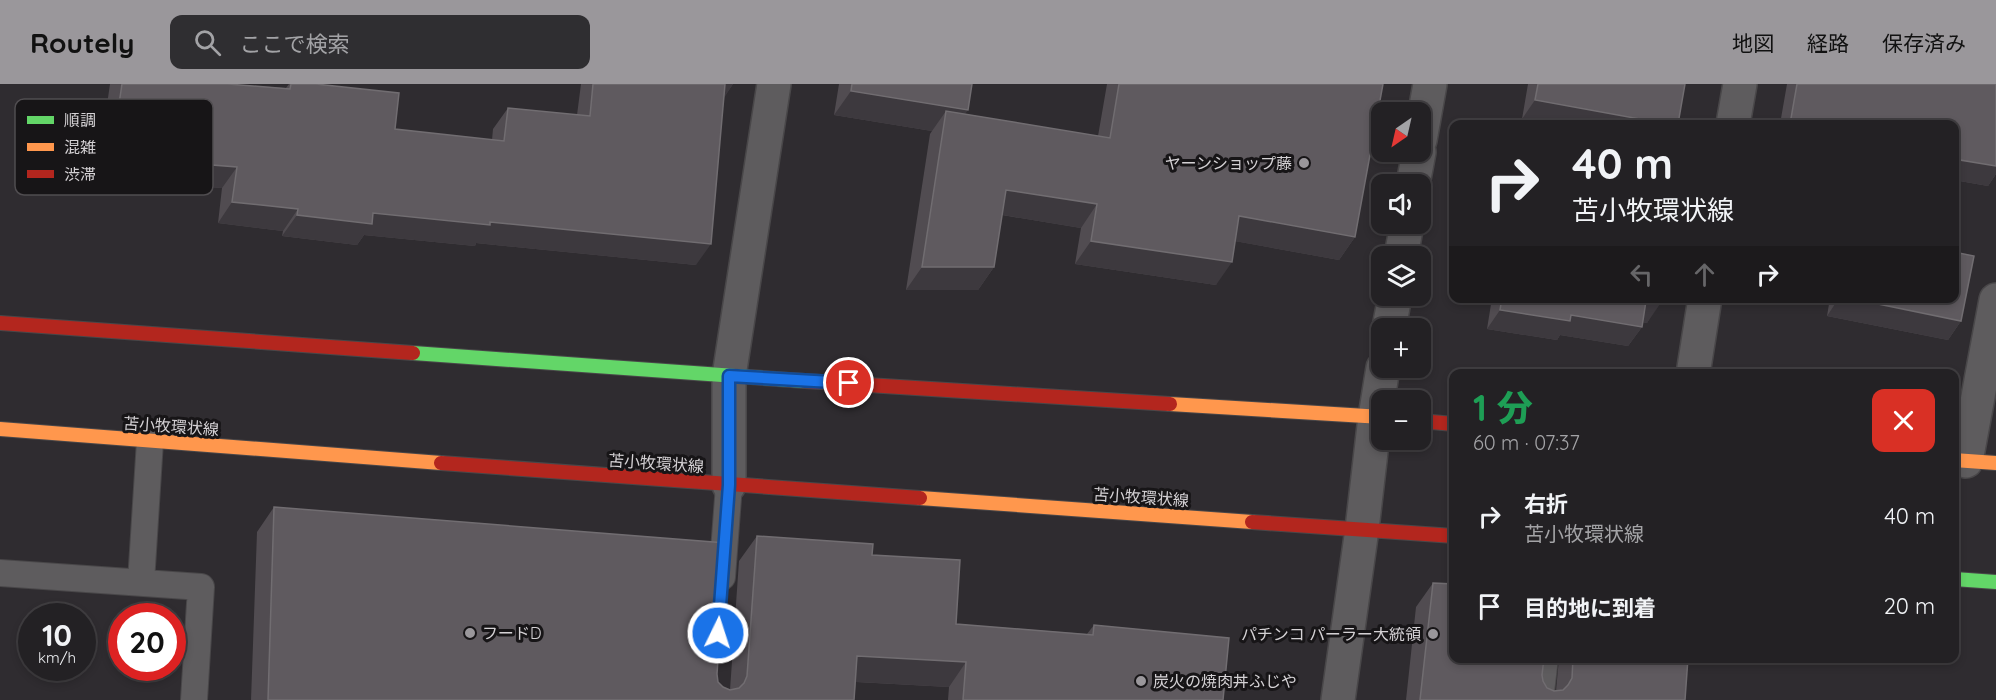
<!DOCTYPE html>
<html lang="ja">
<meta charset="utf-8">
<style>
:root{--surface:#232124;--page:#2f2e31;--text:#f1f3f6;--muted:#a3a3a6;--line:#403e41;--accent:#9a979b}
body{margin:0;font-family:Quicksand,"Noto Sans JP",sans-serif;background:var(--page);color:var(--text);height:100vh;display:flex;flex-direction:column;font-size:22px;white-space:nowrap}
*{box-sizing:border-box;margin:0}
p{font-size:20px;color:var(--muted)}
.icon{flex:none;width:33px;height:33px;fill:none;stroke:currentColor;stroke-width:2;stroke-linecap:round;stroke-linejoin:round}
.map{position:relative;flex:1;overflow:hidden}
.panel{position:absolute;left:1449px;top:285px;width:510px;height:294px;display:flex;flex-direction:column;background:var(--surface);border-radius:12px;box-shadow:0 3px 9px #0003,0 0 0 2px var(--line)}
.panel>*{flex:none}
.banner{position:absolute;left:1449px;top:36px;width:510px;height:183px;border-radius:12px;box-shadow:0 3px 9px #0003,0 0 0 2px var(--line);background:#232124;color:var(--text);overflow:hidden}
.needle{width:39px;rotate:214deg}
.fabs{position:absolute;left:1371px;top:18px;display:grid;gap:12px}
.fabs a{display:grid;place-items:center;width:60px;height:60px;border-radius:12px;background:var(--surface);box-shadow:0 3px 9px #0003,0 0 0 2px var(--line);font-size:30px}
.speed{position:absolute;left:18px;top:519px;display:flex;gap:12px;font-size:30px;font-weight:700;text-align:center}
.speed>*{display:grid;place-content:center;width:78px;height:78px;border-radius:50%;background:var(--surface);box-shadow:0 3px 9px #0003,0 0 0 2px var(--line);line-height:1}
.speed small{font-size:15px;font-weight:400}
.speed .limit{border:9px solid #d22;background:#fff;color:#111}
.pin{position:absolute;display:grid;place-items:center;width:51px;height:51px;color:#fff;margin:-26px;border:3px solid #fff;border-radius:50%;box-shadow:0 2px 6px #0007}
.me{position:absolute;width:66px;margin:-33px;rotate:4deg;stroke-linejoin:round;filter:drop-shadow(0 0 4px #0008)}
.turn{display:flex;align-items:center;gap:21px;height:126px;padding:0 24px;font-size:27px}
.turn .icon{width:78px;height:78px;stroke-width:2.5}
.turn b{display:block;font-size:42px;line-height:51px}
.lanes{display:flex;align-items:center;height:57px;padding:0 24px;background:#0003;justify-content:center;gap:30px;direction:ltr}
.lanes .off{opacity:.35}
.round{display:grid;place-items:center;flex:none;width:63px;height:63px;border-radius:12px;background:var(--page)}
.overview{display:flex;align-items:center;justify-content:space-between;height:102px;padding:0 24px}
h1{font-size:36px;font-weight:800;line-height:45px;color:#1e9e55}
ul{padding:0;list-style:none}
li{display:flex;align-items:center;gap:18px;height:90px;padding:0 24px}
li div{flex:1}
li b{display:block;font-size:22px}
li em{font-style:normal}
header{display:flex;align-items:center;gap:36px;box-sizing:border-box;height:84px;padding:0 30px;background:var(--accent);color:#111}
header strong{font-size:28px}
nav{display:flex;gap:33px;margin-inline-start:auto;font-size:21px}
.search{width:420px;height:54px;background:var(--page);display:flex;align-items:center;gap:15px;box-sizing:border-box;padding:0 21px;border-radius:12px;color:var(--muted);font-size:22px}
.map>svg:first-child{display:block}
</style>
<header>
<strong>Routely</strong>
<div class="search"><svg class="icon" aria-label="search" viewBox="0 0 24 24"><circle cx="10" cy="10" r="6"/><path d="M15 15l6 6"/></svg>ここで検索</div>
<nav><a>地図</a><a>経路</a><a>保存済み</a></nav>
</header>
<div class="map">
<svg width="1996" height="616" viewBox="0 0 1996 616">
<rect width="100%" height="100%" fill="#2f2c30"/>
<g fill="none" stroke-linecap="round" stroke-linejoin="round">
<g stroke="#494749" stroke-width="28">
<path id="lane" d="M0 489 201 503 194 616
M722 493 729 401
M141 498 150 357
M1540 616 1545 574"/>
</g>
<g stroke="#494749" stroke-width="36">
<path id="street" d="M1733 40 1740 0
M1420 56 1430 0
M1413 100 1419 68
M1401 172 1407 140
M1389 244 1395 212
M1693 290 1705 214
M1966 377 1996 216
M729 401V292L774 0
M1338 616 1362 445 1375 333 1383 284"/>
</g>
<g stroke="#494749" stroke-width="16">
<path id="fast" d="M413 269 805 297
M1954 495 1996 498"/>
</g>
<g stroke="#494749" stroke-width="16">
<path id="slow" d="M1170 320 1382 333
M0 345 441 379
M1954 376 1996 379
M920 414 1252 438"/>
</g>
<g stroke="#494749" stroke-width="16">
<path id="jam" d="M0 239 413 269
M805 297 1170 320
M1420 337 1454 340
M441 379 920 414
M1252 438 1454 452"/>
</g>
<use href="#lane" stroke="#5e5c5e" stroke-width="26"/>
<use href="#street" stroke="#5e5c5e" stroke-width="33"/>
<use href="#fast" stroke="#63d668" stroke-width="14"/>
<use href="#slow" stroke="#ff974d" stroke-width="14"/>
<use href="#jam" stroke="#b3261e" stroke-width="14"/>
</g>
<path fill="#514c51" d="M110 0H228L286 4 289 0H316L395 45 492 56 493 45 508 24 577 31 581 0H733L724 13 696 181 476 159 475 162 364 151 357 161 282 152 283 147 218 139 222 104 108 95 109 77 99 76Z
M839 0H972L965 30 1098 52 1107 0H1383L1355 153 1339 176 1235 157 1216 201 1075 180 1081 144 1002 131 994 183 978 206H906L930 50 932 47 834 31Z
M1528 0H1685L1522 35Z
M1787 0H1996V90L1988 102 1954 96V40H1780Z
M1492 214H1661L1647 239 1642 238V243L1628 262 1560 251 1557 256 1487 245Z
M1830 214H1954L1961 237 1948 256 1827 232Z
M274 423 718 598 723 603 730 606 739 477 757 452 872 471 956 540 1087 550 1094 541 1223 616H948L949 603 856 598 854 616H251L257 448Z
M1433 499 1542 591 1543 597 1547 604 1556 607 1559 574H1688L1685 616H1406L1416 523Z"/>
<path fill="#3d393e" d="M720 0H733L724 14Z
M851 7 968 26 951 50 946 27 932 47 834 31Z
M1535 16 1667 40H1553L1522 35Z
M114 54 124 55 109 77 99 76Z
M123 74 237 83 222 104 108 95Z
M1954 75 1996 82V90L1988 102 1954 96Z
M1006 106 1097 120 1081 144 990 129Z
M232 118 298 125 283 147 218 139Z
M373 129 490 138 711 160 696 181 476 159 475 162 364 151 357 161 282 152 297 131Z
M1239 132 1355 153 1339 176 1223 155Z
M1091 157 1232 178 1216 201 1075 180Z
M922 183H994L978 206H906Z
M1839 214H1849L1961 237 1948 256 1827 232Z
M1646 217 1660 220 1647 239 1633 236Z
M1500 226 1571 231 1642 243 1628 262 1560 251 1557 256 1487 245Z
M857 572 966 578 949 603 840 597Z"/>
<path fill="#5f5a5f" stroke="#716d71" stroke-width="1.5" d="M122 0H228L290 5 291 0H316L399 9 395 45 504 57 508 24 590 32 593 0H725L711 160 490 138V141L373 129 372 140 297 131 298 125 232 118 237 83 123 74 124 55 114 54Z
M852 0H972L968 26 851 7Z
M1119 0H1383L1355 153 1239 132 1232 178 1091 157 1097 120 1006 106 994 183H922L946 27 1110 54Z
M1538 0H1685L1678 40H1667L1535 16Z
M1797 0H1996V82L1954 75V40H1790Z
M1954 168 1974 172 1961 237 1849 214H1954Z
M1502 214H1661L1660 220 1646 217 1642 243 1571 231 1570 237 1500 226Z
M274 423 726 459 717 590 718 598 723 603 730 606 739 604 744 599 747 592 757 452 873 460 872 471 960 476 956 540 1093 551 1094 541 1229 554 1223 616H963L966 578 857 572 854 616H268Z
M1433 499 1454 500V574H1544L1542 591 1543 597 1547 604 1554 607 1563 606 1568 601 1572 594 1573 574H1688L1685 616H1420Z"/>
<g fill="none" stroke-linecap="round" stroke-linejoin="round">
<g stroke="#114b97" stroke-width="15">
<path id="route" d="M718 549 729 401V292L849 299"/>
</g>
<use href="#route" stroke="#1a73e8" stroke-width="10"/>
</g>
<g fill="#9a979b" stroke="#171517" stroke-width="2">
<circle cx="1304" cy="79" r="6"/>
<circle cx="470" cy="549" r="6"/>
<circle cx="1433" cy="550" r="6"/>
<circle cx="1141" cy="597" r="6"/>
</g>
<g text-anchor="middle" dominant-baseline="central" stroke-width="6" stroke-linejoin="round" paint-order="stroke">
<g font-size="16" fill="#d4d1d4" stroke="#171517" text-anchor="end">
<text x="1292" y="79">ヤーンショップ藤</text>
<text x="482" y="549" text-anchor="start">フードD</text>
<text x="1421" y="550">パチンコ パーラー大統領</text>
<text x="1153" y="597" text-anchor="start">炭火の焼肉丼ふじや</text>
</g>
<g font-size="16" fill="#d4d1d4" stroke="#171517">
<text transform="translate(171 342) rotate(4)">苫小牧環状線</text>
<text transform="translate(656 379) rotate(4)">苫小牧環状線</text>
<text transform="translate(1141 413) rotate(4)">苫小牧環状線</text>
</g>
</g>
<rect x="15" y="15" width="198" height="96" rx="9" fill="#171517" stroke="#504d50" stroke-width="1.5"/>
<rect x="27" y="32" width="27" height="8" fill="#63d668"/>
<rect x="27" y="59" width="27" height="8" fill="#ff974d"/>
<rect x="27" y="86" width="27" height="8" fill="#b3261e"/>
<g font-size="16" fill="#d4d1d4">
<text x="64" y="42">順調</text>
<text x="64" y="69">混雑</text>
<text x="64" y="96">渋滞</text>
</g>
</svg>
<div class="fabs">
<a><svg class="needle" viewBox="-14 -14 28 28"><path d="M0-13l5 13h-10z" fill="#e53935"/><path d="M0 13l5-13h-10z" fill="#a3a3a6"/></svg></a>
<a><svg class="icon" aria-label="sound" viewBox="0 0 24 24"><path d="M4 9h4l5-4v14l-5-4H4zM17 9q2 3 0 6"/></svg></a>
<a><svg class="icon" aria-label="layers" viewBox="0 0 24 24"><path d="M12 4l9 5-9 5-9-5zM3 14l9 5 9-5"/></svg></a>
<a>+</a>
<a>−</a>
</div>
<div class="speed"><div>10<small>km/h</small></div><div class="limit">20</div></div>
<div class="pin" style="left:849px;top:299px;background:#d93025"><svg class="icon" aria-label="arrive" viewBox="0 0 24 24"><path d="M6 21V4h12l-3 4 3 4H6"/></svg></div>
<svg class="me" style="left:718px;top:549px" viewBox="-20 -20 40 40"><circle r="17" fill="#1a73e8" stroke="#fff" stroke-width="3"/><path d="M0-11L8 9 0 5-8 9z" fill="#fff"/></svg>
<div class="banner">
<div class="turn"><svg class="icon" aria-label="right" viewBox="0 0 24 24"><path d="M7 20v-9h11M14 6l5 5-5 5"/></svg><div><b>40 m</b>苫小牧環状線</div></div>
<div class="lanes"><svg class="icon off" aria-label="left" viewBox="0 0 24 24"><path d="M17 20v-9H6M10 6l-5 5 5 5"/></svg><svg class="icon off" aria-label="ahead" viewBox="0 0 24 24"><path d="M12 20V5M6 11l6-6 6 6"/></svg><svg class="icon" aria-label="right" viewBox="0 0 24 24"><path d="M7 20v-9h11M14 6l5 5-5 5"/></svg></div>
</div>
<section class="panel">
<div class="overview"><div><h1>1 分</h1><p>60 m · 07:37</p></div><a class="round" style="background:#d93025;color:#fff"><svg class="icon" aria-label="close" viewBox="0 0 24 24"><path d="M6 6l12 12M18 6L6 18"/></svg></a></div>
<ul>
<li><svg class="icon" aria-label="right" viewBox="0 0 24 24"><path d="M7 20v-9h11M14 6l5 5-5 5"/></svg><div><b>右折</b><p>苫小牧環状線</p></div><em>40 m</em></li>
<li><svg class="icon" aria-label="arrive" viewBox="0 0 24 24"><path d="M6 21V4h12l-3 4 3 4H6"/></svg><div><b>目的地に到着</b></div><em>20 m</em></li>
</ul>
</section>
</div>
